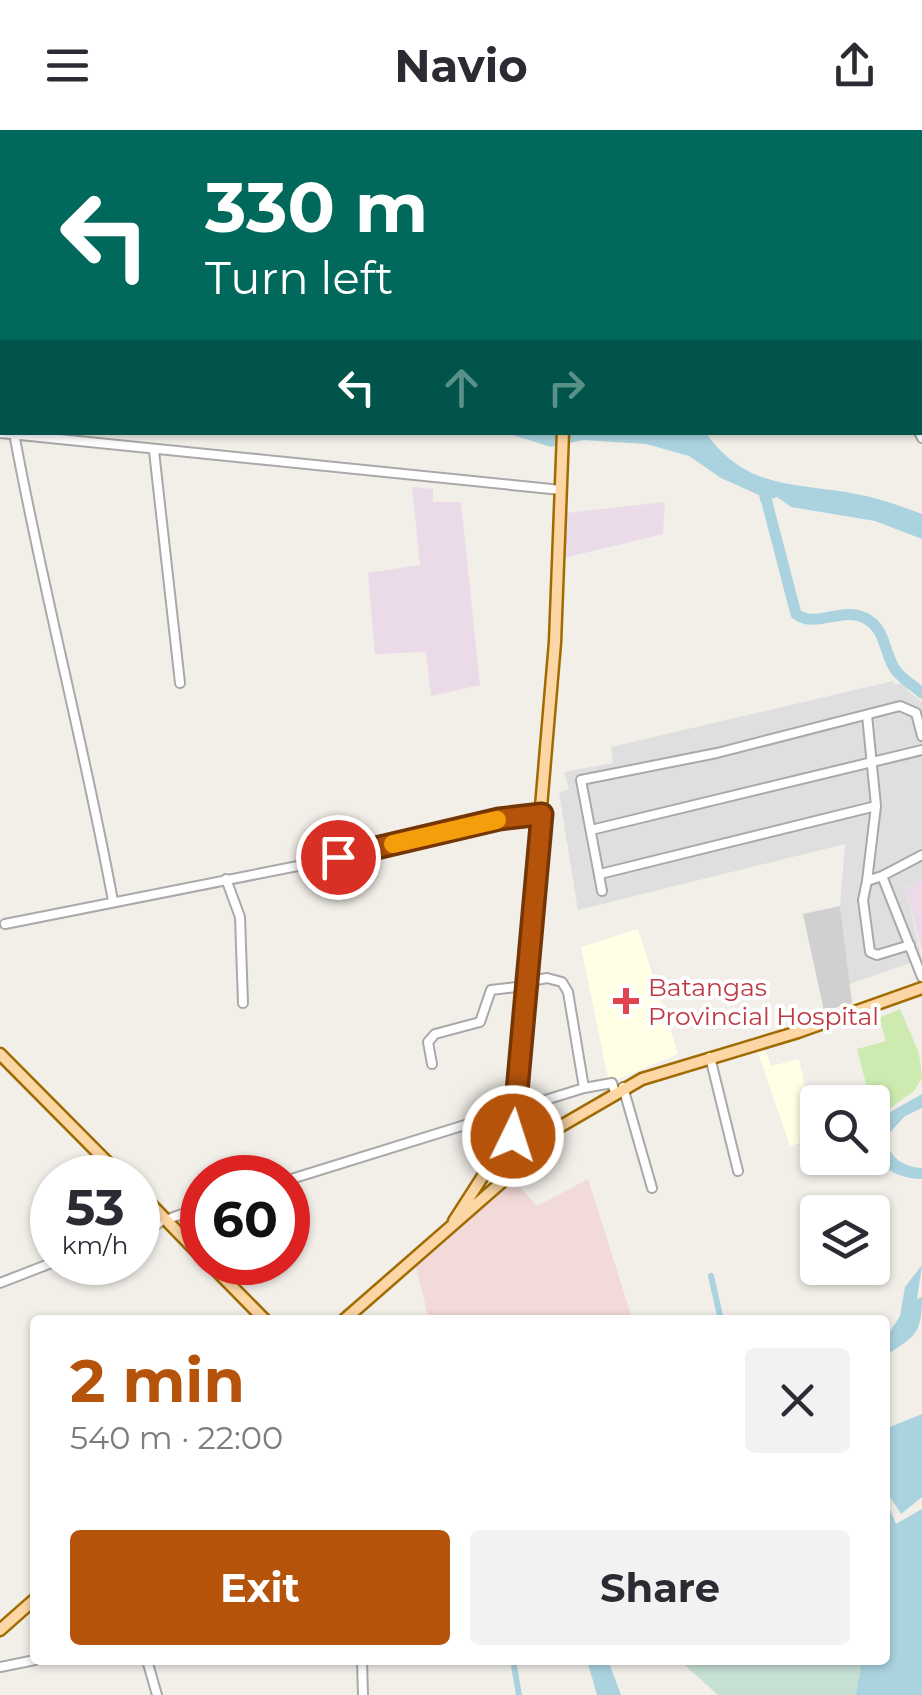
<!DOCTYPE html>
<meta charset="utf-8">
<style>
:root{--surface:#fff;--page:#f2f2f3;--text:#2b2b33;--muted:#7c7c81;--accent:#b45309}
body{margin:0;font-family:Montserrat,sans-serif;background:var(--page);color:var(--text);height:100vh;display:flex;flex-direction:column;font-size:38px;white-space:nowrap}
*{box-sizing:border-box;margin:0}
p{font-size:32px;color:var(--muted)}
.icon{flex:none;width:55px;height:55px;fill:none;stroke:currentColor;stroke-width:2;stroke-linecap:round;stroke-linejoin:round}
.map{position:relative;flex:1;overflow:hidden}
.side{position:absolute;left:30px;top:1185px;width:860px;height:350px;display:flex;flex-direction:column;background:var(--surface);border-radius:10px;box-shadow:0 2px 8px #0004}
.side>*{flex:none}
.banner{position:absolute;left:0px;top:0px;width:922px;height:305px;box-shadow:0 2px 8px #0004;background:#00695c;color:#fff;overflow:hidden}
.controls{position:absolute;left:800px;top:955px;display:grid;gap:20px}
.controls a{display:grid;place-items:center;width:90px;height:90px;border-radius:10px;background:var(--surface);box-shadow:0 2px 8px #0004;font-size:50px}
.speed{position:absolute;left:30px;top:1025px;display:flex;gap:20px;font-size:50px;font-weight:700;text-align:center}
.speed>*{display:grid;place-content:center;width:130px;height:130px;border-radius:50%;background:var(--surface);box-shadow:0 2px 8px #0004;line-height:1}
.speed small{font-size:25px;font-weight:400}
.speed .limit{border:15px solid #d22;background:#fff;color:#111}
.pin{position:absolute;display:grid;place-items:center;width:85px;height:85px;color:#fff;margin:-42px;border:5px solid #fff;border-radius:50%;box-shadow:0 2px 10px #0007}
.me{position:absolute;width:110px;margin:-55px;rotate:4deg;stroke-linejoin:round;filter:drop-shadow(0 0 8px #0008)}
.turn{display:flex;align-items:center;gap:35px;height:210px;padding:0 40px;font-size:45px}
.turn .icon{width:130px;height:130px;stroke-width:2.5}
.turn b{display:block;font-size:70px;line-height:85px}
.lanes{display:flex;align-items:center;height:95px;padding:0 40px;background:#0003;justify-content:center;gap:50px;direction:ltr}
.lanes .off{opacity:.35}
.round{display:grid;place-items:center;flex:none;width:105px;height:105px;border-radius:10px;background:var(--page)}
.head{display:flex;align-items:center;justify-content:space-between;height:170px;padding:0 40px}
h1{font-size:60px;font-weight:700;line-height:75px;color:var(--accent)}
.button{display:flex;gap:20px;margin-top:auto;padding:20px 40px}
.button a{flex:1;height:115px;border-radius:10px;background:var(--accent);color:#fff;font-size:40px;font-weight:700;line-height:115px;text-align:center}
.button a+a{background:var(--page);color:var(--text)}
header{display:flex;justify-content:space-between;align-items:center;height:130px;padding:0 40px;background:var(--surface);font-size:45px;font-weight:700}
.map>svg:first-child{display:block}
</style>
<header><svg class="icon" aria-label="menu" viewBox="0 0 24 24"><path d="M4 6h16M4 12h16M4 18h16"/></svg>Navio<svg class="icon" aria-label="share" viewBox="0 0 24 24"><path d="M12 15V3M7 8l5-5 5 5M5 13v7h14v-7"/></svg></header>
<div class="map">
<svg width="922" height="1565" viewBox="0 0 922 1565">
<rect width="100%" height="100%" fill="#f2efe9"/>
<path fill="#e0dfdf" d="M893 551 895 555 905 552 908 561 922 572V750L905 757 922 829 849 854 840 776 845 714 578 780 559 663 569 659 564 642 613 633 611 617Z"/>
<path fill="#f2dad9" d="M588 1049 632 1188 429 1190 416 1137 514 1050 537 1076Z"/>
<path fill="#ebdbe8" d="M412 357 433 359V372H461L480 555 431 566 426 522 375 524 368 443 420 435Z
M665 372 663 404 564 428 566 383Z
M922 750V821L905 757Z"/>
<path fill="#ffffe5" d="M638 799 678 924 609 953 581 817Z
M766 921 771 936 799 929 816 1008 790 1016 758 923Z"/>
<path fill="#d0d0d0" d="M840 776 852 873 824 881 803 784Z"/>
<path fill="#cdebb0" d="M900 879 919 923 922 948 914 961 875 989 857 919 886 911 879 888Z"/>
<path fill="#c6e0d4" d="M679 1530H862V1533L856 1565H718Z"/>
<path fill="#aad3df" d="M506 303H706C748 362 798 352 861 365 882 369 903 377 922 384V409L875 391 791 377 777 367 761 373 759 365 721 348 689 326 646 314 584 310 551 317Z
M922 964V978L905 986 886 1007C888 1027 903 1037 922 1038V1049C903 1049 885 1041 873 1026 872 985 890 983 922 964Z
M922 1135 917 1169 922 1167C922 1205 914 1207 885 1226V1210L900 1186 905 1157Z
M922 1284V1367L901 1384 885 1359V1299Z
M885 1368 896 1394 922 1379V1565H856L862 1530H885Z
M587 1530H608L621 1565H597Z"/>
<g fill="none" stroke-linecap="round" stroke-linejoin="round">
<path stroke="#aad3df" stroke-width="6" d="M711 1146 721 1190
M513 1530 519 1565"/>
<path stroke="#aad3df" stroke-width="11" d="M764 361 796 484C816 499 842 476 865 488 888 500 883 525 897 542 904 550 914 556 922 563"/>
<g stroke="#a9a9a9" stroke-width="12">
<path id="minor" d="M500 0 501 2
M764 0 765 2
M841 2 844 0
M919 302 922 308
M0 303 561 360
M14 303C43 461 84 614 113 771
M154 321 180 553
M867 585 876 676 867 751
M591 700 922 620
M600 744 876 676
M882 746 922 725
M226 749 240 787 243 873
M602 761 581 650 717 623 900 576 916 583 922 606
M5 794 318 732 499 689 542 685
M910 815 877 825 870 822 863 770 867 751 882 746 922 847
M526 852 547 848 562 852 568 862 584 958 612 953 615 962
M710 927 738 1041
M432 934 428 912 435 904 480 892 491 860 525 856
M623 957 652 1058
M288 1050 584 958
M171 1088 202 1077
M138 1105 159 1093
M0 1153 54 1132
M147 1530 157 1565
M362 1530 363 1565
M0 1537 35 1530"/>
</g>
<g stroke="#a06b00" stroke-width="15">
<path id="major" d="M576 2V0
M0 924 123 1048
M513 1012 514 988
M523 1018 642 949 798 902 922 858
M138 1061 202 1127
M454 1091 503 1015 518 949 555 512 563 302
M208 1132 265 1190
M344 1190 551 1009
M0 1500 35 1469"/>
</g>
<use href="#minor" stroke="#fff" stroke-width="8"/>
<use href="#major" stroke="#fcd6a4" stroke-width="10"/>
</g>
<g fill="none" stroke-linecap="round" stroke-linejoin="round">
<g stroke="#753606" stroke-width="25">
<path id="route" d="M338 727 499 689 542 684 513 1006"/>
</g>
<use href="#route" stroke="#b45309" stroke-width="18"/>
<path stroke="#f59e0b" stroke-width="18" d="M393 714 497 690"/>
</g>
<path fill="#e0444e" stroke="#fff" stroke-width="4" d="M621 856h10v10h10v10h-10v10h-10v-10h-10v-10h10z"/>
<g text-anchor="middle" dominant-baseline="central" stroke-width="8" stroke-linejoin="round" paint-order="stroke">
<g font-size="25" fill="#be3a42" stroke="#fff" text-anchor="start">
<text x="648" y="857">Batangas<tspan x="648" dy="29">Provincial Hospital</tspan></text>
</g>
</g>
</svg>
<div class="controls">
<a><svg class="icon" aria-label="search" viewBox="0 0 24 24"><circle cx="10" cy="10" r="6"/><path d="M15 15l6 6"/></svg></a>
<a><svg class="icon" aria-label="layers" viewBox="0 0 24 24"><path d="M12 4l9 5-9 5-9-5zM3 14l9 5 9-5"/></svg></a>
</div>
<div class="speed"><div>53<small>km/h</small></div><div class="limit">60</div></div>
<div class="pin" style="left:338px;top:727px;background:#d93025"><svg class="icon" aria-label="arrive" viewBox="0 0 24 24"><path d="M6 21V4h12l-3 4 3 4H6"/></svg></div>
<svg class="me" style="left:513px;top:1006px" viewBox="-20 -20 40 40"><circle r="17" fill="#b45309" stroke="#fff" stroke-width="3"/><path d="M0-11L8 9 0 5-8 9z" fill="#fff"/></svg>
<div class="banner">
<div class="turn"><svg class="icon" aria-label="left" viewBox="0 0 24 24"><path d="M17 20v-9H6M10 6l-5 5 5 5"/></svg><div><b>330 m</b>Turn left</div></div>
<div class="lanes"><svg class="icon" aria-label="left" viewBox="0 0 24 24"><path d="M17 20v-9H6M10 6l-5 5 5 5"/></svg><svg class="icon off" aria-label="ahead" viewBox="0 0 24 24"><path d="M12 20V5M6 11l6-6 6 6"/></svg><svg class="icon off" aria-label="right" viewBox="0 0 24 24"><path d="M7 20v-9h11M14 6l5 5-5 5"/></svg></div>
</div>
<section class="side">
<div class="head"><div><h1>2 min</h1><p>540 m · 22:00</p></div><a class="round"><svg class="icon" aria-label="close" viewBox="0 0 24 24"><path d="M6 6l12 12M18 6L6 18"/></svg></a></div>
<div class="button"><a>Exit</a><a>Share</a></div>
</section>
</div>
